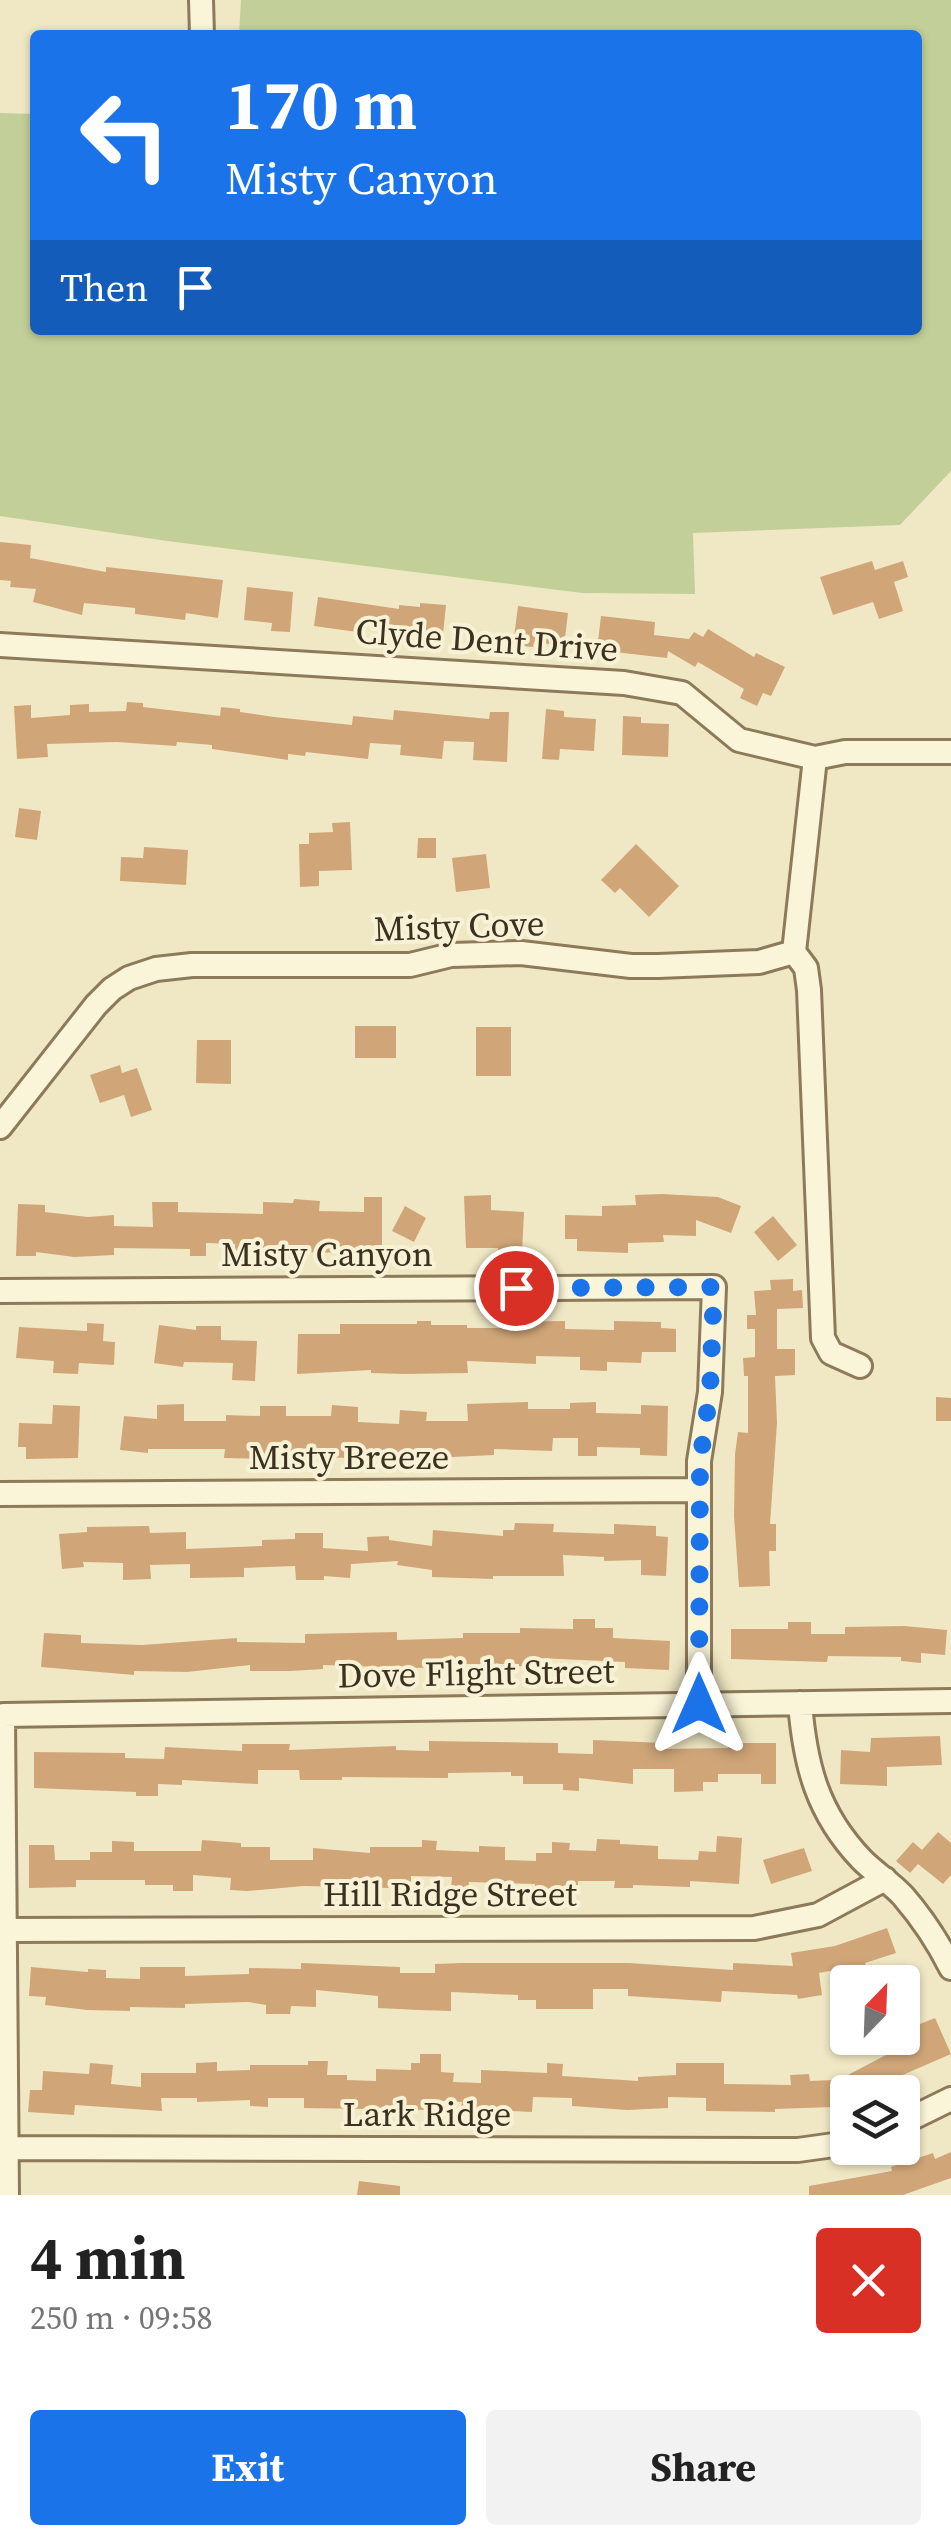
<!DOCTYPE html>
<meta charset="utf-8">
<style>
:root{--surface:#fff;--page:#f2f2f2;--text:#222;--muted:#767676;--accent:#1a73e8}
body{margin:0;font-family:"Source Serif 4",serif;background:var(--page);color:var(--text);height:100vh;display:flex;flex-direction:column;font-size:38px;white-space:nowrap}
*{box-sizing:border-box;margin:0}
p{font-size:32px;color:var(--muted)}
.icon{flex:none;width:55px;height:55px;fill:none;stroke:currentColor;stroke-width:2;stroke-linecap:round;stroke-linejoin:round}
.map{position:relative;height:2195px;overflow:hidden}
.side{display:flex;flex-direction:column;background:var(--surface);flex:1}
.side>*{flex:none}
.guide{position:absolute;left:30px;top:30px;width:892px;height:305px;border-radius:10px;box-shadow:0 2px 8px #0004;background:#1a73e8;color:#fff;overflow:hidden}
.needle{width:65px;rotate:23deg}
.buttons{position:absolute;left:830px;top:1965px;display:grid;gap:20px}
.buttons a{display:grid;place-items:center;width:90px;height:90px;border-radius:10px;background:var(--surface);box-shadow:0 2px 8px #0004;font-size:50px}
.pin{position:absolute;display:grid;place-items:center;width:85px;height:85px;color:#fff;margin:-42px;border:5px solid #fff;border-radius:50%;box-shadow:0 2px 10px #0007}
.me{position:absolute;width:110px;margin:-55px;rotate:0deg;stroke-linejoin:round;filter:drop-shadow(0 0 8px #0008)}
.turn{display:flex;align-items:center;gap:35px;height:210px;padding:0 30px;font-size:45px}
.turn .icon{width:130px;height:130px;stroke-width:2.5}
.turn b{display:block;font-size:70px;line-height:85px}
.then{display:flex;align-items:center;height:95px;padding:0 30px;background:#0003;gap:20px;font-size:38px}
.round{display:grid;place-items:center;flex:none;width:105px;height:105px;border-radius:10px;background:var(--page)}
.head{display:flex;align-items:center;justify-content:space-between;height:170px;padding:0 30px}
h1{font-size:60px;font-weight:700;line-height:75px}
.button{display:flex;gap:20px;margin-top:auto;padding:20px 30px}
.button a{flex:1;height:115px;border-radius:10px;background:var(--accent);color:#fff;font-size:40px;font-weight:700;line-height:115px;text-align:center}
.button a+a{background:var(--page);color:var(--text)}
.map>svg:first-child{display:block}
</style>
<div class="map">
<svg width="951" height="2195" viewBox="0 0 951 2195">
<rect width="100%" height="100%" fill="#f0e8c4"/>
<path fill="#c3cf98" d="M241 0H951V471L900 525 693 533 695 594 582 593 167 541 0 516V113L35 114V330H918V35H239Z"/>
<path fill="#d0a679" d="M0 542 31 545 30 558 106 572V567L223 580 218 618 186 613 185 620 135 614V608L84 603 82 615 33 602 36 589 10 587 11 581 0 580Z
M872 561 875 570 903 561 908 577 894 582 903 611 879 619 873 602 833 615 820 577Z
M247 587 293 592 290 632 271 631 272 623 244 620Z
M318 597 399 609V605L420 607V603L446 605 442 644 425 642V637L397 634V627L358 622 357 632 314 626Z
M518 606 568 613 564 646 534 642 533 647 513 645Z
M601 616 655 622 654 635 689 639 694 632 703 637 708 629 754 657 756 653 785 667 771 696 763 693 757 706 740 698 744 689 698 662 695 667 668 651 667 658 597 650Z
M127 702 143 703V707L220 716 221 707 240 709V712L274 717 352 725 353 716 393 720 394 710 489 719 490 712H509L507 762 473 760 474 742 444 741 442 759 400 755 401 745 370 743 368 759 306 752 305 756 288 754V760L212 749V745L177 742 176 746 117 742 47 744 48 757 17 759 14 706 31 705V718L70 715V705L89 704V712L126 711Z
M546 709 564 711V717L596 719 594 751 560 749 559 760 542 759Z
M623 716 641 717V723L669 724 668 757 622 755Z
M19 808 41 811 37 840 15 837Z
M350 822 352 870 319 871V886L300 887 299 844H309V833L333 832 332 823Z
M418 838H436V858H417Z
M636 844 679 886 649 917 620 888 615 893 601 880Z
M144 847 188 850 186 885 120 881 121 857 143 858Z
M486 854 490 888 456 892 452 858Z
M355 1026H396V1058H355Z
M476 1027H511V1076H476Z
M197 1040H231V1084L196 1083Z
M120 1065 122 1073 137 1068 152 1110 131 1117 124 1095 100 1103 90 1075Z
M662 1194 718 1197 741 1206 731 1233 696 1220V1236L663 1235 664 1242 628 1243V1253L577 1251V1239H565V1215L602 1216V1206L636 1205 635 1195Z
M491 1195V1210L524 1212 522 1253 498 1251V1248H466L464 1196Z
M364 1197H382V1250L318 1253 309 1252V1247L275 1245V1254H235V1244L206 1243V1256H190V1249L114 1248V1255L74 1257 36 1252V1256H16L18 1204 45 1205V1212L88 1217 114 1215V1226L153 1227 152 1202H178V1212L263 1214V1202L293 1203 294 1199 320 1201 319 1211 364 1212Z
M405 1206 426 1218 414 1242 392 1231Z
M773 1216 797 1245 778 1261 754 1232Z
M793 1279V1291L802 1290 803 1308 777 1309V1349H795V1375L775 1376 777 1423 770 1524H776V1551H769L770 1586 739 1587 734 1516 735 1454 738 1432 748 1433V1376H744L743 1358 755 1357V1329H747V1315H756L754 1291 771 1290 770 1280Z
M417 1321H431V1325H467V1328H510V1322L565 1321V1329L614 1330V1321L661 1322V1328L676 1329V1352H642L641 1363 607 1362V1371L580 1370V1357L536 1356V1364L467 1361 468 1373 404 1374 371 1373V1370L297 1374 298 1334H340V1324H417Z
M87 1323 104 1324 103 1341 115 1342 114 1365 79 1363 78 1374 53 1373 54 1361 16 1358 19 1327 87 1331Z
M159 1325 196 1330V1326H221V1340L257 1341 255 1381 232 1380 233 1363 184 1362 183 1367 154 1363Z
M936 1397 951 1398V1421H936Z
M528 1402V1409H570V1403L596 1402V1413L641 1414V1405L668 1406 667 1456 640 1455V1448L597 1447V1456H578V1438H553L552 1451 494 1449V1455L453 1457 347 1449 346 1458 311 1456 263 1459 224 1458 225 1449H148V1453L120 1450 124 1416 157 1419V1405L184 1404V1421H226V1415L260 1416V1406H286V1416H331L332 1405 358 1407V1422L399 1424 400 1410 427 1412 426 1421H468L467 1404Z
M53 1405 80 1406 78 1458 26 1459V1447H18L19 1423 52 1424Z
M515 1523 554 1524 553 1532 614 1534V1524L656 1526V1536L668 1537 666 1576 641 1575V1560L604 1561V1557L563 1555 564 1576H493V1579L432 1577V1570L397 1565 398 1561 351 1564 350 1578 324 1576V1580H296L295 1566 244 1568V1577L190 1578V1564L150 1565 151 1579 123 1580V1563L83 1562 84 1567 62 1569 59 1534 87 1532V1527L149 1526 150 1533 186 1532V1549L262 1546V1540L295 1539V1533H323V1548L368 1551 367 1537 389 1536V1540L432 1546 433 1530 503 1536V1530H514Z
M573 1619H595V1628H613V1638L670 1641 669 1670 625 1668V1662L538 1658V1667L519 1666V1664H453V1667L412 1668 323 1665V1669L291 1671H250V1665L187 1672 134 1671V1675L41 1667 44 1633 81 1635V1643L142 1645 237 1638V1642L305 1643V1634L397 1632V1640L463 1638V1633H520V1628L573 1629Z
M788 1622H811V1634H845V1627L904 1626 947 1630 945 1655 921 1653V1663L901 1661V1657L828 1656 827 1662 731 1659V1629H788Z
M940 1736 942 1765 887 1767V1786L840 1784 841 1750 870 1752 871 1738Z
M593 1740 664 1743V1749L728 1748V1743H776V1784H761V1774H718V1782H703V1791L674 1792V1769H633V1784L579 1778V1791L563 1790V1784H523V1776H511V1772L448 1773V1778L342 1777V1780H300L299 1770H258V1784L182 1780V1785L158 1784V1796H136V1792L34 1788V1752L125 1753V1758L164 1759 165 1747 242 1751V1744H290L289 1750 396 1746V1750L429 1751V1741L558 1743V1753L593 1754Z
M938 1832 951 1843V1875L943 1884 918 1864 910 1873 896 1861 913 1842 922 1850Z
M717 1836 742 1838 739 1884 690 1881V1887L633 1885V1888H614L615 1881H578V1889H556L535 1888V1884L469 1882 468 1890 451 1889 452 1877 411 1876V1883H390V1888L304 1886 247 1891 230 1890 231 1878 193 1875V1891H173V1885H145V1880H76V1887L29 1888V1845H54L55 1860H90V1852H112V1841L134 1842V1851H201L202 1840 241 1843V1847H270V1860H313V1848L370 1853V1847H422V1840L437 1841 436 1850 479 1852V1846L505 1847V1860L536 1861V1853H552V1842L570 1843 569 1850 596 1851 597 1839 620 1840V1844L658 1846V1859L698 1860 699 1851 716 1852Z
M804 1848 812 1871 771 1884 763 1860Z
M887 1928 896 1953 865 1963 869 1975 856 1980 851 1967 819 1973 822 1995 798 1999 797 1995 722 1991 721 2002 628 1996V1989H593V2009H536V2000H518V1995L451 1992V2011L419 2010 378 2008V1996L316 1990V2007L291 2006 290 2014H266V2005L248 2002 185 2004V2008L130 2007V2011L87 2010 45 2005 46 1997 29 1996 31 1967 88 1972V1969L106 1970V1978L140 1979V1967H185V1976L249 1974V1968L301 1969V1963L400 1967V1973H435V1964L461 1963H629L733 1970V1963L793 1966 791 1953 835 1946Z
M935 2018 951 2054 898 2077 875 2092H856L846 2076 920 2037 915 2026Z
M420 2054H441V2072L454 2073 453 2082 481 2083V2070L547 2073V2063L563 2064 562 2076 638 2081V2077L676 2075V2063H724V2084L791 2085 790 2075 809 2074 810 2081 833 2080 834 2107 775 2109V2112L706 2111V2098L668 2097V2108L627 2110 572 2106V2098L533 2097 532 2112 461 2108 462 2102 429 2100 428 2110 304 2108V2098H268V2107L250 2106V2100L197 2102V2098H161L162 2111 75 2105 74 2115 28 2112 30 2090H42L43 2071 89 2074 90 2063 113 2065 111 2084 141 2087V2073H196V2063L217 2062V2071L250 2070V2065H308V2061H328L327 2075H347V2080L376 2081V2069L411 2070V2063H420Z
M951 2152V2178L903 2195H809V2186L892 2171 891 2167 933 2153 935 2159Z
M359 2181 400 2186V2195H357Z"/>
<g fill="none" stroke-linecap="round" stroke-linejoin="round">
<g stroke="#8c7a5a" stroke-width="28">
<path id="minor" d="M201 0 202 35
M0 645 624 683 682 693 739 740 815 758 845 752H951
M794 952 806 968 809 990 823 1338 831 1353 860 1366
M0 1127 96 1005 112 989 129 978 156 969 192 965H410L451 955 521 953 631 966H658L759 962 794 952 815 758
M0 1291 714 1287 710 1392 699 1461V1704
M0 1494 699 1490
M800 1703C805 1765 817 1813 862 1860 875 1873 891 1883 903 1896 922 1918 938 1942 951 1968
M4 1930 754 1928 818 1915 885 1879
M902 2123 951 2099
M5 2148 798 2150 848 2143
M7 2195 3 1715 951 1701"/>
</g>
<use href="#minor" stroke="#faf4d8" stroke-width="22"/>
</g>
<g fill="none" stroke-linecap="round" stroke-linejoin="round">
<path stroke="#1a73e8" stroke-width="18" stroke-dasharray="0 32.4" d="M516 1288 714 1287 710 1392 700 1461 699 1704"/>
</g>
<g text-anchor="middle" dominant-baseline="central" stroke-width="8" stroke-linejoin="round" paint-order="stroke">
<g font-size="35" fill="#3c301e" stroke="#f7f1d5">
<text transform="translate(487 640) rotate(4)">Clyde Dent Drive</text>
<text transform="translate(459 926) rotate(-2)">Misty Cove</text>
<text x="327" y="1254">Misty Canyon</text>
<text x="349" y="1457">Misty Breeze</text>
<text transform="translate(476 1673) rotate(-1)">Dove Flight Street</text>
<text x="450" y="1894">Hill Ridge Street</text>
<text x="427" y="2114">Lark Ridge</text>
</g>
</g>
</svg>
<div class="buttons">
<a><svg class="needle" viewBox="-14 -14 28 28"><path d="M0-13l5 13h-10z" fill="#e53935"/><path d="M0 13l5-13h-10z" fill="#767676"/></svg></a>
<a><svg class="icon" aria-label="layers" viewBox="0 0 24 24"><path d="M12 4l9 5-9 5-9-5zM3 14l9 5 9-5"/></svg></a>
</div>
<div class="pin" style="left:516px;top:1288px;background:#d93025"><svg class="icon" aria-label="arrive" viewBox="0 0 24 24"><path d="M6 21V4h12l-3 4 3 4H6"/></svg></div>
<svg class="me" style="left:699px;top:1704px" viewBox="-20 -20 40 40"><path d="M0-17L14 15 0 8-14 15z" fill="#1a73e8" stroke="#fff" stroke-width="4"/></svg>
<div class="guide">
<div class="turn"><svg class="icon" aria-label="left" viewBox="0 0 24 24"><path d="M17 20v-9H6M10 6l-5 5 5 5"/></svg><div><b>170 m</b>Misty Canyon</div></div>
<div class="then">Then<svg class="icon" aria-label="arrive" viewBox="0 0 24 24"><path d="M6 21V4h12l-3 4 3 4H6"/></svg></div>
</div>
</div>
<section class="side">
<div class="head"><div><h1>4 min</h1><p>250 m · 09:58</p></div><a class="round" style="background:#d93025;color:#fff"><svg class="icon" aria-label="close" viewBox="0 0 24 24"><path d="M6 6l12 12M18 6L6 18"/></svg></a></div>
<div class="button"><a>Exit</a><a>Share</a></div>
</section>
